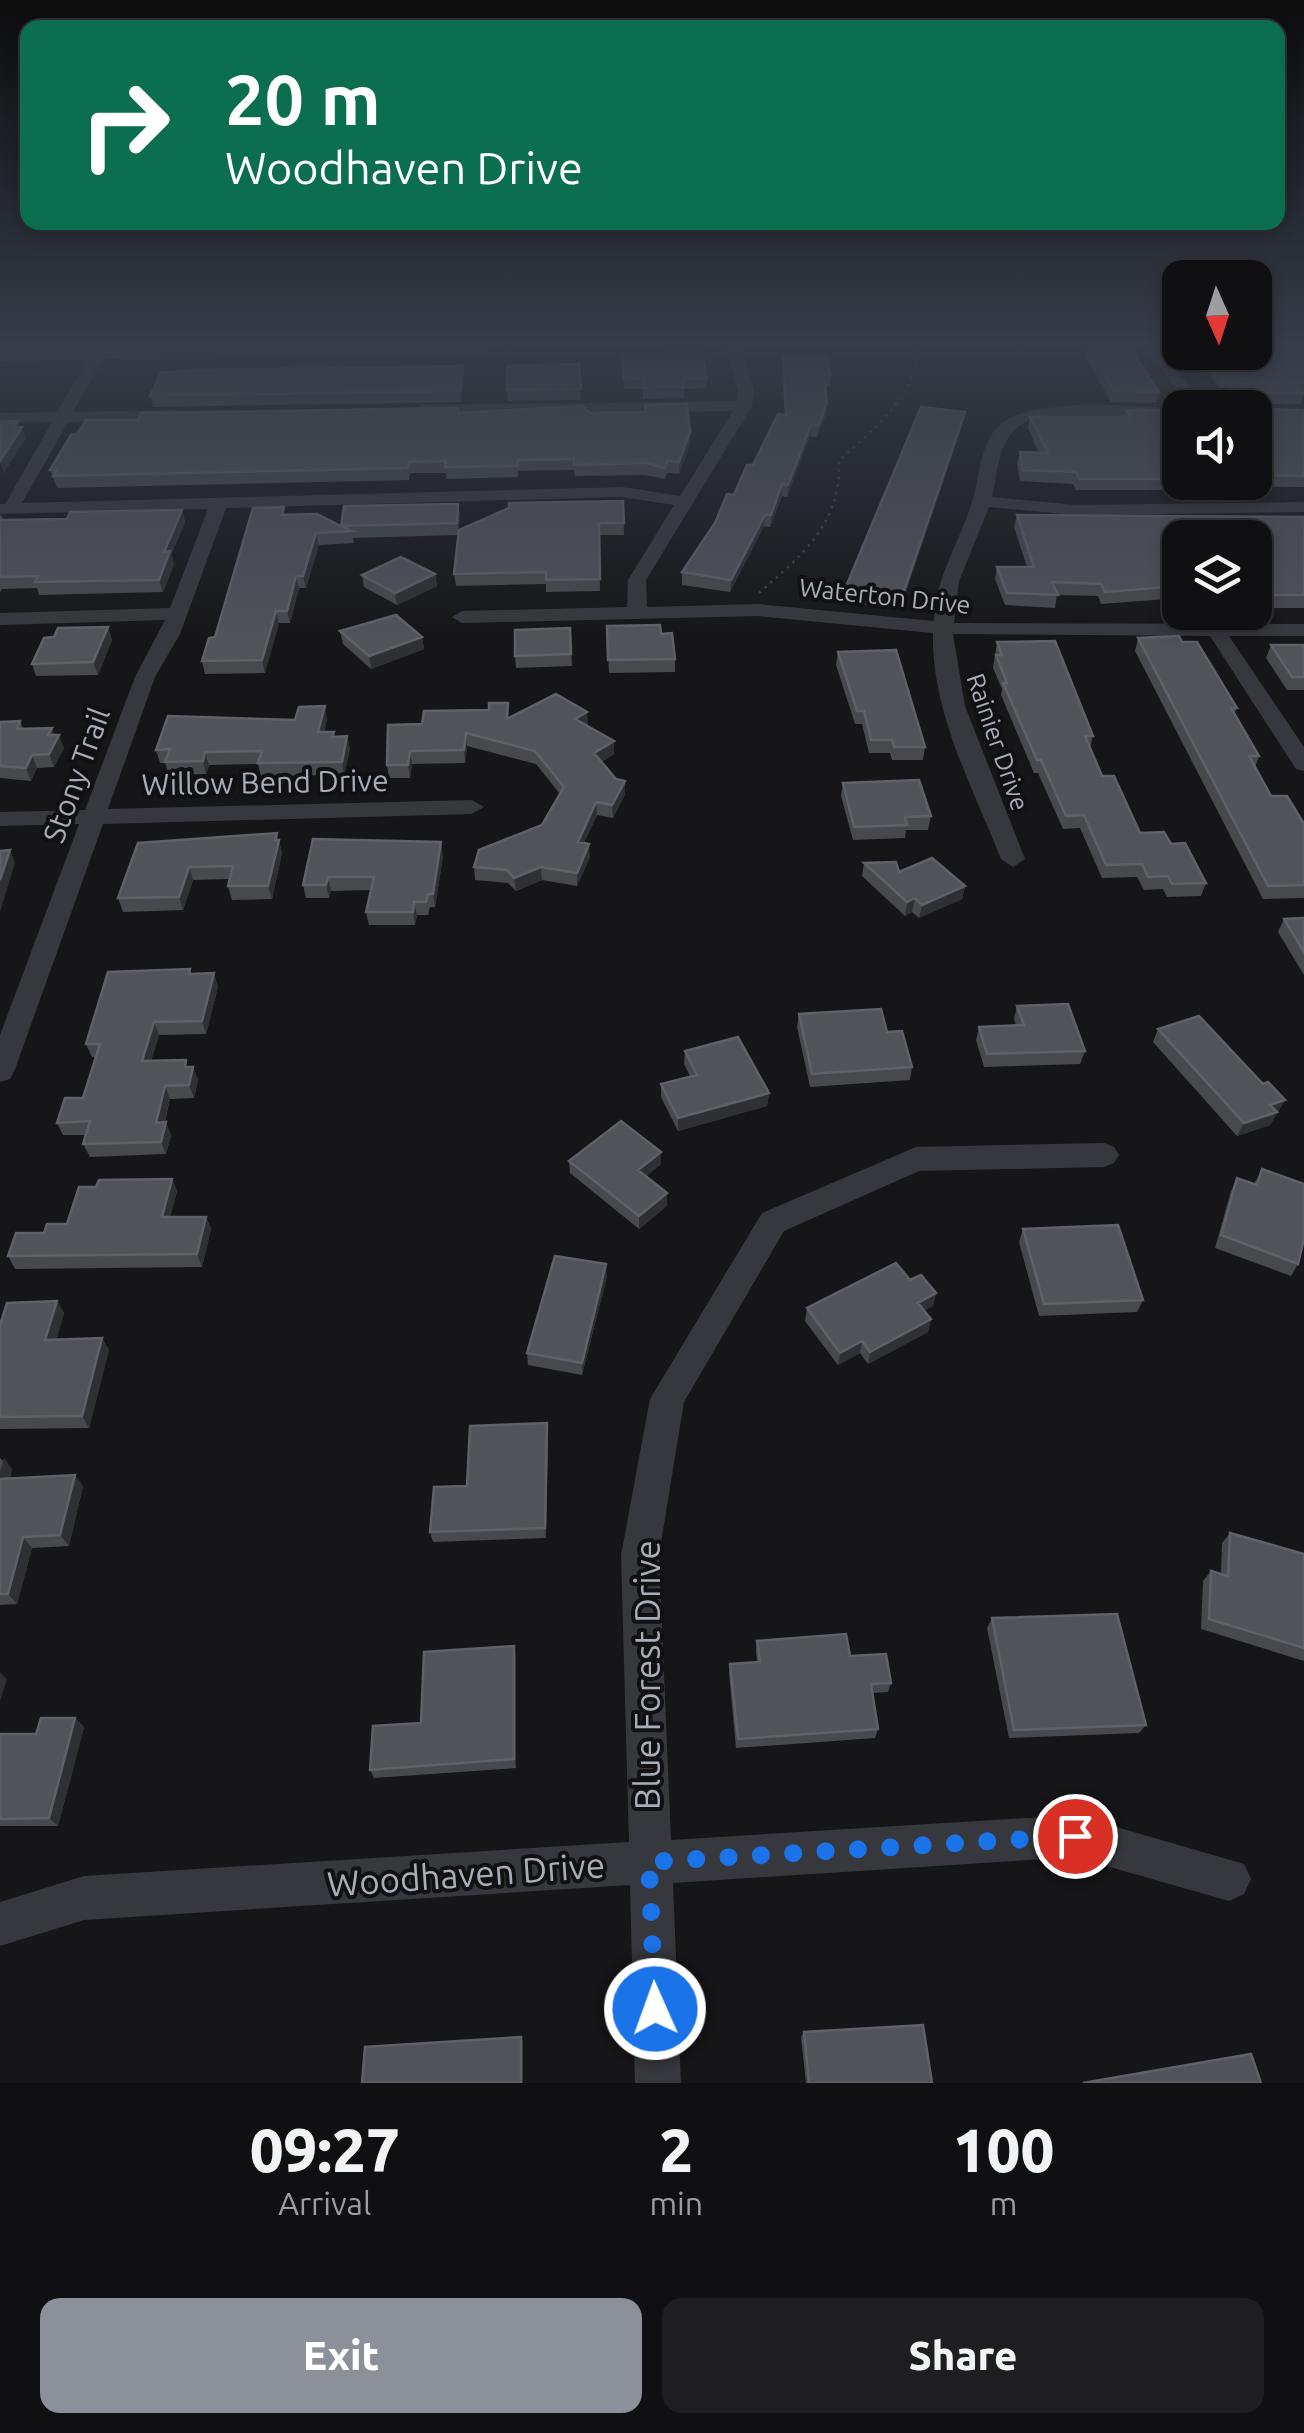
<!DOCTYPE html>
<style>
:root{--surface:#101012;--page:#1e1e20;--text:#f1f3f6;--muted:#9c9d9f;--line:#303032;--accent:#8c9099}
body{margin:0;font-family:Ubuntu,sans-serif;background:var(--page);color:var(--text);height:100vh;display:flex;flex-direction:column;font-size:38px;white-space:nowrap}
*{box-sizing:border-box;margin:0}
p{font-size:32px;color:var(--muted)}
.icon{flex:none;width:55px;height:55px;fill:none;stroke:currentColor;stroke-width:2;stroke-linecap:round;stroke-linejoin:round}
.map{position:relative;height:2083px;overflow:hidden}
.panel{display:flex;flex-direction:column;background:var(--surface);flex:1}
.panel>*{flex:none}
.hud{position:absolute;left:20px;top:20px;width:1265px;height:210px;border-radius:20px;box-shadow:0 5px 15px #0003,0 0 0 2px var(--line);background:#0b6e4f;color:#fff;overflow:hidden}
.needle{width:65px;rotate:177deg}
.fabs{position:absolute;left:1162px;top:260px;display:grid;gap:20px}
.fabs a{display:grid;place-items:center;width:110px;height:110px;border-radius:20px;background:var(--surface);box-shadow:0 5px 15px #0003,0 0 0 2px var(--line);font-size:50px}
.pin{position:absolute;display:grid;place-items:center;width:85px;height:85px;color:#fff;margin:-42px;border:5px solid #fff;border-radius:50%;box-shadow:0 2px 10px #0007}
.me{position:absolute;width:110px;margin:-55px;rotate:358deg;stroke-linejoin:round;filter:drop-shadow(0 0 8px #0008)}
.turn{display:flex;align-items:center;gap:35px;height:210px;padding:0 40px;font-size:45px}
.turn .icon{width:130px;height:130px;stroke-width:2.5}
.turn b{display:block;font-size:70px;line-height:85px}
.eta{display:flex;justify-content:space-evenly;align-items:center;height:170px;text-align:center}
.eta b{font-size:60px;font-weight:800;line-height:70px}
.button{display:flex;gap:20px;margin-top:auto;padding:20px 40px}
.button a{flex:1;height:115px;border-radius:20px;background:var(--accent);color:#fff;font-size:40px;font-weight:800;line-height:115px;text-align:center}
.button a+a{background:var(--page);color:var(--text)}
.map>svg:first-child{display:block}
</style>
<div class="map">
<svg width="1304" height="2083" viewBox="0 0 1304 2083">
<rect width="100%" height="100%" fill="#161618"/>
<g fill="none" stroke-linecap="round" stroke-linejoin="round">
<path stroke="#3d3f44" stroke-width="2.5" stroke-dasharray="2.5 5" stroke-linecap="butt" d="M800 346H877
M960 346H983
M498 353 654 354 717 347
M759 593C803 554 841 524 839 461 872 430 918 396 918 346"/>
<path fill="#37383d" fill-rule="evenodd" d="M96 346H110L73 412 178 410 186 415 178 420 68 422 22 503 622 487 680 496 733 411 421 415 413 410 421 405 737 401 738 390 726 346H740L754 390 752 406 646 580 647 607 758 604 934 621C935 581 956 548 969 511 979 486 978 453 994 431 1022 393 1136 408 1180 408V418L1038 417C998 429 1000 461 992 497L1076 505 1304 502V512L1076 515 989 507 959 581 954 623 1304 624V636H1229L1304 747V771L1296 769 1210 636 953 634 965 706 1025 859 1013 867 1001 859C973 788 931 711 933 633L758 616 462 623 452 617 462 611 627 607 628 580 674 505 622 497 226 508 180 634 155 677 108 809 472 800 484 807 472 814 103 824 14 1072 10 1079 0 1082V1035L79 824 0 826V812L85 810 135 677 165 620 0 625V613L170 608 208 509 0 514V504H5L52 422 0 423V413L57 412Z
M1145 346H1159L1205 408H1190Z
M1104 1143 1114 1147 1119 1155 1114 1163 1104 1167 919 1171 784 1231 684 1402 659 1555 671 1840 1075 1815 1244 1864 1251 1879 1244 1894 1229 1901 1075 1857 673 1883 681 2083H635L630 1885 84 1920 0 1946V1902L84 1876 629 1842 621 1555 650 1399 762 1213 916 1147Z"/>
<path fill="#45474d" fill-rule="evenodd" d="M173 346H490L480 352 0 361V349Z"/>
</g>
<path fill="#47494d" d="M1304 346V394L1300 404H1257L1256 409 1304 410V487L1209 486 1208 490H1076L1073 484 1020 481 1017 463 1020 452 1039 453 1028 428 1030 417H1124L1126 410 1180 417V482H1255V408H1233L1198 359 1200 352H1255Z
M1088 347 1159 392 1156 403 1111 402 1086 358Z
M783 358 831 375 830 385 825 386 826 414 817 437 810 436 787 497 782 496 770 527 764 526 730 592 682 585V572L785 414Z
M622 359 707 378 706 388 684 389V398L643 399V389H624Z
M579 364 581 400 507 401V390Z
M463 366 464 377 461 402 153 407 150 396Z
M965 412 963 423 900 609 844 602 845 589Z
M459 413H590L690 432V444L679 474 667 473 665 479 645 475 575 476 574 470 518 471V477L446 479V473H410L409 480 57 488 50 470Z
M623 501 624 535H599L600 591 546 592V584L456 586 454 574Z
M458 504 460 515 458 535 353 538 354 543 319 545 306 588H299L290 623H279L265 673 205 674 202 661 286 515 341 526Z
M182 510 185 522 171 555 174 564 163 592 39 595 37 588 2 589 0 592V514L4 520 67 519Z
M1017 515 1304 517V608H1260L1255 600V538H1180V598L1101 604 1098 596 1057 595 1055 608 1005 605 995 579 997 567H1027L1014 527Z
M435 574 437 586 397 605 364 587 362 575Z
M607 626 661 634 675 659V672L609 673Z
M108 627 112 640 98 675 36 676 32 664 54 637Z
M570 628 572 666 516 668 515 656Z
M340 631 422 637 424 649 371 669 343 644Z
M1138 638 1182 642 1237 708 1234 714 1259 756 1255 767 1271 796 1304 824V898L1263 899 1135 651Z
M997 642 1093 736 1090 748 1102 776 1140 833 1171 844 1206 883 1201 896 1167 897 1163 889 1144 890 1137 877 1102 878 1080 828 1063 829 1038 773H1034L1001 695 1002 689 993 668Z
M1271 645H1304V690H1287L1266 658Z
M838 652 925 747 923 760H892L890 753H869L862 724H855L836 665Z
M509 718 588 725 614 754 601 762 625 794 613 818 597 815 584 843 590 857 577 886 542 880 516 891 508 883 475 880 474 867 542 825 560 794 536 764 467 746 465 763 412 764 410 778H389L387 765 422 724Z
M327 719 324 732H334L335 737 347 736 350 749 344 775 261 776 258 764 209 765 206 774 169 775 165 763H160L156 750 295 720Z
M20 721 23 729 52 728 54 735 64 748 54 767 37 768 31 781 0 778V722Z
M843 783 931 816 928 830H906L905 838 853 840 841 796Z
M277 833 282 853 272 899 232 900 228 886 230 879 193 880 183 910 123 912 118 898 138 843Z
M313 839 443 856 435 907H430L428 915H417L415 925H369L366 912 371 890 331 891 329 898H306L303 885Z
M864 863 965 886 962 899 919 918 912 912 905 916 862 876Z
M1304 918V975L1278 932 1284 919Z
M192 974 218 986 206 1034 159 1035 151 1061 193 1067 198 1080 194 1098 170 1099 165 1122 171 1135 166 1154 90 1157 83 1144 86 1135H63L57 1123 83 1098 96 1057H92L86 1044Z
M1017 1006 1085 1051 1080 1064 984 1067 976 1040 979 1027 1016 1025 1014 1019Z
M799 1014 887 1032 912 1067 910 1080 810 1087 797 1027Z
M1158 1029 1263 1084 1285 1100 1270 1125 1237 1136 1153 1042Z
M685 1051 769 1093 767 1106 678 1131 661 1097V1084L690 1076 684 1064Z
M661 1152V1164L646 1176 667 1193V1206L639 1229 570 1173 569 1161Z
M1262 1169 1298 1264 1291 1276 1215 1248 1231 1191 1237 1178 1254 1184Z
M172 1179 177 1191 170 1217H206L211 1229 202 1267 15 1269 8 1256 67 1224 96 1187Z
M1023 1229 1143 1300 1137 1312 1039 1316 1019 1242Z
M607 1276 582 1375 528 1365 527 1353Z
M910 1280 936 1293 933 1306 924 1310 931 1319 928 1332 868 1364 860 1353 838 1365 805 1321 807 1308Z
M57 1301 64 1313 56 1340 102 1338 109 1350 89 1428 0 1429V1325Z
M548 1435 546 1538 433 1542 430 1532 467 1486Z
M0 1458 12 1469 10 1478 83 1486 69 1546 32 1548 17 1604 0 1605Z
M1230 1533 1304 1554V1661L1201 1629 1203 1581 1211 1571 1221 1574 1222 1543Z
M992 1618 1146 1725 1139 1733 1009 1738 987 1628Z
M757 1641 850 1656 891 1683 888 1692 872 1693 878 1729 875 1738 736 1748 729 1673 730 1664 757 1662 756 1651Z
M516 1656V1768L374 1778 370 1770 421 1723Z
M75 1718 84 1727 58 1826H0V1734H36Z
M804 2032 932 2083H806L801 2037Z"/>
<path fill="#2f3033" d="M463 366 464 377 461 402 460 391Z
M827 403 826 414 817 437 818 426Z
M965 412 963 423 900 609 902 597Z
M18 421 20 429 22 427 26 438 4 473 0 461Z
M811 425 810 436 787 497 788 485Z
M690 432V444L679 474V462Z
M782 484V496L770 527 771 515Z
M458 504 460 515 458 535 457 523Z
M182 510 185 522 171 555 174 564 163 592 159 580 164 552Z
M765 515 764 526 730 592 731 580Z
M316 533 319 545 306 588 303 576Z
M435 574 437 586 397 605 395 593Z
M296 576 299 588 290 623 287 611Z
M276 611 279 623 265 673 262 660Z
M108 627 112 640 98 675 93 662Z
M422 637 424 649 371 669 369 656Z
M325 706 327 719 321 745 318 732Z
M587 712 588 725 575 731V719Z
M52 728 56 740 59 735 64 748 54 767 49 754 48 735Z
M466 733 467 746 465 763 464 750Z
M347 736 350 749 344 775 342 762Z
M614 741V754L594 766V753Z
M410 751 412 764 410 778 408 765Z
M205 752 209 765 206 774 203 761Z
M32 755 37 768 31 781 26 768Z
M625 781V794L613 818 612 805Z
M596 802 597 815 578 855V842Z
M277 833 282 853 272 899 268 886Z
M441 842 443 856 435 907 433 894Z
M589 844 590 857 577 886V873Z
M10 850 15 863 0 912V880Z
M189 867 193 880 183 910 179 897Z
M541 867 542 880 516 891 514 878Z
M328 877 331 891 329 898 326 885Z
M965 886 962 899 919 918 922 905Z
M915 898 912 912 905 916 907 902Z
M414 902 417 915 415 925 413 912Z
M214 973 218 986 206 1034 202 1021Z
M154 1022 159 1035 147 1074 142 1061Z
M193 1067 198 1080 194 1098 189 1085Z
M165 1086 170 1099 161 1136 156 1123Z
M769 1093 767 1106 678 1131V1118Z
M1285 1100 1270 1125 1237 1136 1244 1123 1270 1105Z
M166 1122 171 1135 166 1154 161 1142Z
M661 1152V1164L638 1183V1170Z
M172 1179 177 1191 167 1230 162 1217Z
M667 1193V1206L639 1229V1216Z
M206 1217 211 1229 202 1267 197 1254Z
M606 1264 607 1276 582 1375V1363Z
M936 1293 933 1306 915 1315 918 1303Z
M57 1301 64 1313 53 1352 45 1340Z
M931 1319 928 1332 868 1364 870 1352Z
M102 1338 109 1350 89 1428 82 1416Z
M862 1341 860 1353 838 1365 840 1353Z
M547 1423 548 1435 546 1538 545 1528Z
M4 1458 12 1469 7 1490 0 1481V1472Z
M75 1475 83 1486 69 1546 60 1535Z
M23 1537 32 1548 17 1604 8 1594Z
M514 1646 516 1656V1768L514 1759Z
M0 1672 7 1679 0 1701Z
M75 1718 84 1727 58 1826 49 1818Z
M521 2037 523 2042V2083H521Z"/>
<path fill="#525359" stroke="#5f6168" stroke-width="2.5" d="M1255 346H1304V383H1295L1304 393H1258L1256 409 1304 410V476L1255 475V408H1245L1204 352H1255Z
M1088 347H1129L1159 392 1114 391Z
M826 357 831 375H824L827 403 818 426 811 425 788 485 782 484 771 515H765L731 580 682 572 715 523 727 494 734 495 747 465H753L778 414 786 415 783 358Z
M622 359H703L707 378H683L684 387 643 388V378H624Z
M579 364 581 389 507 390V366Z
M463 366 460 391 150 396 161 373 188 370Z
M687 404 690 432 679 462 667 461 665 468 645 463 574 465V459L518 460 517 466 445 467 446 461 409 462 408 468 53 476 57 469 50 470 71 435 77 434 86 420H138L141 413 458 408V413L582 406 590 413 646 412 645 405Z
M921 407 965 412 902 597 845 589Z
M1126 410H1171L1176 417H1180V479H1079L1076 472 1022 470 1020 452 1048 453 1030 417H1130Z
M18 421 14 427H22L0 461V422Z
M623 501 624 523H599L600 579 546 580V572L454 574 459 530 509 508V503Z
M458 504 457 523 342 526 352 531 316 533 303 576H296L287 611H276L262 660 202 661 209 638 215 637 253 508 284 507 282 515 317 514 341 526 344 506Z
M182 510 164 552 170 551 159 580 35 582 38 576 0 577V520L67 519 70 512Z
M1017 515 1304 517V595H1265L1259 587 1255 588V538H1180V586L1105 592 1101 584 1052 582 1058 595 1007 593 997 567H1034Z
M401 557 435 574 395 593 362 575Z
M396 615 422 637 369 656 340 631Z
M660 625 661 634 672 633 675 659 608 660 607 626Z
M108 627 93 662 32 664 44 638 54 637 58 628Z
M570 628 571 654 515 656V630Z
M1179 636 1182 642H1197L1237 708H1231L1259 756H1249L1271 796H1287L1304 824V885L1268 886 1138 638Z
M1055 641 1093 736H1085L1102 776H1114L1140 833 1164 832 1171 844 1185 843 1206 883 1172 884 1168 876 1148 877 1142 864 1106 865 1084 815 1066 816 1041 760H1037L1003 683H1007L996 655H1002L997 642Z
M1271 645H1304V677H1292Z
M896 650 925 747H894L892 740H871L864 711H857L838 652Z
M556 694 587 712 575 719 614 741 594 753 616 779 625 781 612 805 596 802 578 842 589 844 577 873 541 867 514 878 507 870 474 867 479 850 542 825 564 787 535 751 466 733 464 750 410 751 408 765H387L388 725 422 724 424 711 489 710V703H508L507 719Z
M325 706 318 732H334L332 737 347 736 342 762 258 763 262 751 205 752 203 761 165 762 170 749 156 750 168 716 295 720 299 707Z
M20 721 17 729 52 728 48 735H59L49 754 32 755 26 768 0 766V722Z
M919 780 931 816 905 817 907 825 854 827 843 783Z
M277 833 275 840H279L268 886H228L233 866 189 867 179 897 118 898 138 843Z
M313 839 441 842 433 894H428L426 902H414L413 912H366L374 877H328L326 885H303Z
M10 850 0 880V851Z
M932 858 965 886 922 905 915 898 907 902 864 863 896 862 899 872Z
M1304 918V952L1284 919Z
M190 969 189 974 214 973 202 1021 154 1022 142 1061 186 1060 185 1067H193L189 1085 165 1086 156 1123 166 1122 161 1142 83 1144 90 1121 57 1123 65 1098H83L100 1044H86L108 972Z
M1068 1004 1085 1051 987 1054 979 1027 1024 1025 1017 1006Z
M881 1009 887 1032 902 1031 912 1067 812 1074 799 1014Z
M1199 1016 1263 1084 1268 1082 1285 1100 1270 1105 1277 1112 1244 1123 1158 1029Z
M738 1037 769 1093 678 1118 661 1084 697 1075 685 1051Z
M621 1121 661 1152 638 1170 667 1193 639 1216 569 1161Z
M1262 1169 1304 1184V1239L1298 1264 1221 1235 1237 1178 1257 1185Z
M172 1179 162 1217H206L197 1254 8 1256 16 1233H44L47 1224H67L79 1187H96L99 1180Z
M1118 1225 1143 1300 1044 1304 1023 1229Z
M555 1256 606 1264 582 1363 527 1353Z
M896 1263 910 1280 921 1275 936 1293 918 1303 931 1319 870 1352 862 1341 840 1353 807 1308Z
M57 1301 45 1340 102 1338 82 1416 0 1417V1325L7 1303Z
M547 1423 545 1528 430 1532 434 1487 467 1486 470 1426Z
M75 1475 60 1535 23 1537 8 1594H0V1479Z
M1230 1533 1304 1554V1648L1209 1619 1211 1571 1228 1576Z
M1117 1614 1146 1725 1014 1730 992 1618Z
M846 1634 850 1656 886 1654 891 1683 871 1684 878 1729 738 1739 730 1664 760 1662 757 1641Z
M514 1646V1759L370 1770 373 1726 421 1723 424 1652Z
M41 1718H75L49 1818 0 1819V1734H36Z
M923 2025 932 2083H809L804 2032Z
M521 2037V2083H362L365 2047Z
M1251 2054 1261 2083H1083Z"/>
<linearGradient id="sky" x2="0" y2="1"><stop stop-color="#0c0c0d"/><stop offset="0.54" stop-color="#363c48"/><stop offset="1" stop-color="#363c48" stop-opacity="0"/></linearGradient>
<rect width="1304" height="637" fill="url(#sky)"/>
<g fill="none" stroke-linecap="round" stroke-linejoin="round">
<path stroke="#1a73e8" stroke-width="18" stroke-dasharray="0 32.4" d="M655 2009 649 1862 1075 1836"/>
</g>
<g text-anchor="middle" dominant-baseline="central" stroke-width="8" stroke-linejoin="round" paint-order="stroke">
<g font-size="25" fill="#a8adb8" stroke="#111113">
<text transform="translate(885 596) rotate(6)">Waterton Drive</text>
<text transform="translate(998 742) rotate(71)">Rainier Drive</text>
</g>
<g font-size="30" fill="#a8adb8" stroke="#111113">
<text transform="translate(76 775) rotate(-70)">Stony Trail</text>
<text transform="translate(265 782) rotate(-1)">Willow Bend Drive</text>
</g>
<g font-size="35" fill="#a8adb8" stroke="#111113">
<text transform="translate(647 1675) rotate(-90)">Blue Forest Drive</text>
<text transform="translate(466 1874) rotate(-4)">Woodhaven Drive</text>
</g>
</g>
</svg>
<div class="fabs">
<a><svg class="needle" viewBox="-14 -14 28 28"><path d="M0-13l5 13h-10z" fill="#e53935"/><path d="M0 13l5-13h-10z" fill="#9c9d9f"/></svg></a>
<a><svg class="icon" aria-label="sound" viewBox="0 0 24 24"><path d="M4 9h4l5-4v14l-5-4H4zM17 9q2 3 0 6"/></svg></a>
<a><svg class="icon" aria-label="layers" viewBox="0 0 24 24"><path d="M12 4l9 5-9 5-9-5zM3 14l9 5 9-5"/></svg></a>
</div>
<div class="pin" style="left:1075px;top:1836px;background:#d93025"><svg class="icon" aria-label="arrive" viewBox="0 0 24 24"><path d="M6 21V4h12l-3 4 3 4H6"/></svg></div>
<svg class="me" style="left:655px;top:2009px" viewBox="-20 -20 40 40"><circle r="17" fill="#1a73e8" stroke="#fff" stroke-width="3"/><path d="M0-11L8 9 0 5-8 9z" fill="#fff"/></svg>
<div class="hud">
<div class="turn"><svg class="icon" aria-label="right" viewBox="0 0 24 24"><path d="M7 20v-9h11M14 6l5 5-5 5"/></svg><div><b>20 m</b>Woodhaven Drive</div></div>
</div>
</div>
<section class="panel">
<div class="eta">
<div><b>09:27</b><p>Arrival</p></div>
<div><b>2</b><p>min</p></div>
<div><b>100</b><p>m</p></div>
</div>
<div class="button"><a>Exit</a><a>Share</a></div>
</section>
